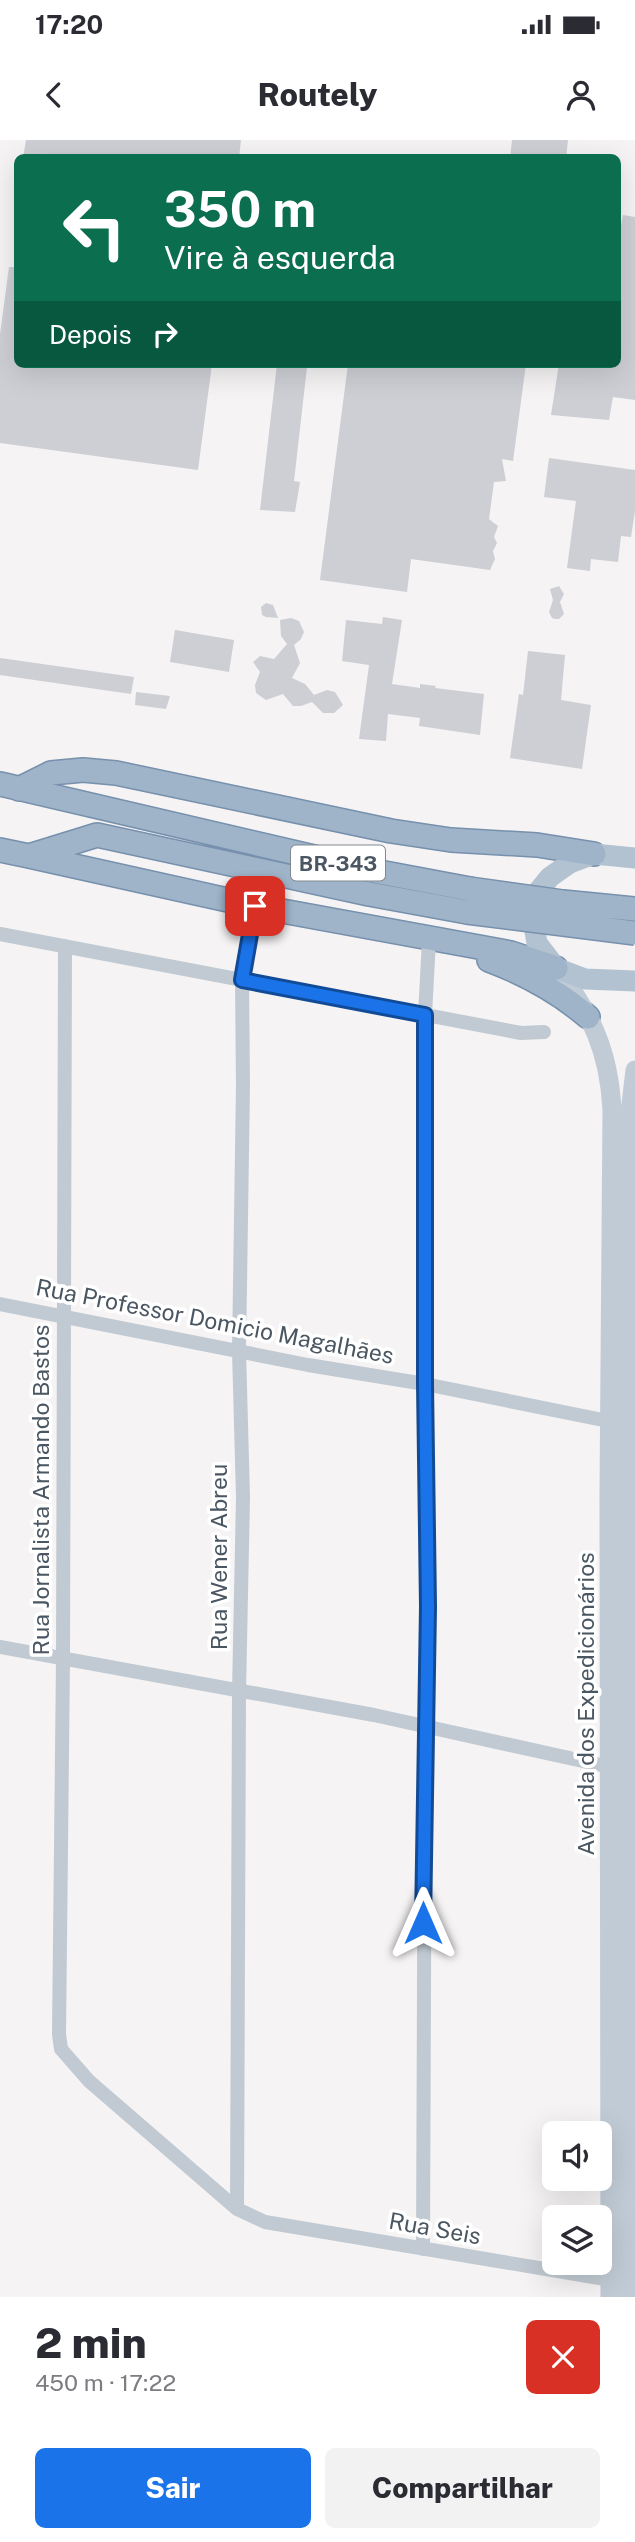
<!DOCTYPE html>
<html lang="pt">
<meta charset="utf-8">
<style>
:root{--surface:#fff;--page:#f2f2f3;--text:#2b2b33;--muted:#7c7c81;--accent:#1a73e8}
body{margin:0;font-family:"Public Sans",sans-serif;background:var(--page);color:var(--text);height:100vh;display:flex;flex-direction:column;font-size:26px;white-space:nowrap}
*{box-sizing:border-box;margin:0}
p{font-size:23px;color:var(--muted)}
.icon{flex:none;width:38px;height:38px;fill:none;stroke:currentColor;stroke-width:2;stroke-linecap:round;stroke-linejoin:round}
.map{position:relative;height:2157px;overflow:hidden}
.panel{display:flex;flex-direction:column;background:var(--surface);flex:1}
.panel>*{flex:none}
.hud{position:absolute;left:14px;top:14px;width:607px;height:214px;border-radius:10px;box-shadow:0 7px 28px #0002;background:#0b6e4f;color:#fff;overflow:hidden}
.buttons{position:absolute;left:542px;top:1981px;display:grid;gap:14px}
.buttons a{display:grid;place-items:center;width:70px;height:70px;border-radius:10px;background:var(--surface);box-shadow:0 7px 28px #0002;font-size:35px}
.pin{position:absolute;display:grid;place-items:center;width:60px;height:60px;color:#fff;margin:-30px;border-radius:14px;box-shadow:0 4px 10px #0006}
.me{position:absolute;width:77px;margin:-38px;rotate:0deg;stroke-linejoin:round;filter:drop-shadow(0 0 5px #0008)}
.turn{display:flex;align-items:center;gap:24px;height:147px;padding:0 35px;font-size:32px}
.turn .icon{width:91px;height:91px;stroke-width:2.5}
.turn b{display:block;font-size:49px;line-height:60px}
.then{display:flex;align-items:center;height:66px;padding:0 35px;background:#0003;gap:14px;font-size:26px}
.round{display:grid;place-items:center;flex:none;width:74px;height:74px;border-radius:10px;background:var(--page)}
.summary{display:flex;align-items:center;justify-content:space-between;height:119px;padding:0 35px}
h1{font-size:42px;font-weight:800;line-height:52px}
.action{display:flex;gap:14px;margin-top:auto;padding:14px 35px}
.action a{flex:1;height:80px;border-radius:10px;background:var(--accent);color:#fff;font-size:28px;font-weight:800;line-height:80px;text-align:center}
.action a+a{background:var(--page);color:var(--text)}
.status{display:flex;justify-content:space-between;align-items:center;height:49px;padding:0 35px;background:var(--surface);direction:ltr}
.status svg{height:19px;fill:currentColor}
header{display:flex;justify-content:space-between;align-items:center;height:91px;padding:0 35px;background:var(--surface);font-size:32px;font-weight:800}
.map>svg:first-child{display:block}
</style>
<div class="status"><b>17:20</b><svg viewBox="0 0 49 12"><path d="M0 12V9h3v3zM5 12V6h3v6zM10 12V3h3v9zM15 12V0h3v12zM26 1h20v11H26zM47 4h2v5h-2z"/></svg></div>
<header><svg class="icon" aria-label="back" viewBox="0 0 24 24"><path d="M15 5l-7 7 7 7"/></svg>Routely<svg class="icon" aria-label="person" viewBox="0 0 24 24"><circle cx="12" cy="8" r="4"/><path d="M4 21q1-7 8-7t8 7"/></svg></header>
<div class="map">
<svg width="635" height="2157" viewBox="0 0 635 2157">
<rect width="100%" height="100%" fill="#f5f3f3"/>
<path fill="#cdcfd5" d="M26 0H241L239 18H23Z
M512 0H568L566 18H510Z
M623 75 635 77V260L613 257 609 280 551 275 559 224H618V100Z
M9 127H18V224H212L198 330 0 303V194Z
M277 224 307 227 294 341 300 342 295 372 260 370Z
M348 224H526L513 321 502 319 506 341 494 342 489 379 498 386 494 397 497 403 493 411 495 419 490 430 411 419 407 452 320 440Z
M549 318 635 330V371L631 397 621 396 618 422 591 419 590 431 567 428 576 361 544 357Z
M559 446 564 454 560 462 564 474 559 479H555L552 478 549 472 553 460 550 449Z
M266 463 273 465 278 478 266 477 262 475 261 467Z
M383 477 402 480 392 544 420 548V544L436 546 435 548 484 554 480 595 419 586 420 578 388 574 386 601 359 599 369 525 342 521 346 480 382 484Z
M291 478 299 481 304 492 301 499 294 505 300 523 292 538 305 544 314 555 327 550 335 552 343 565 334 573H323L312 562 301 566H293L283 554 266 560 256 553 255 545 260 532 253 522 260 516 274 519 287 504 281 496 280 480Z
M175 490 234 500 229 532 170 522Z
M528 511 565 515 561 560 591 565 582 629 510 618 519 554 523 555Z
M0 518 134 537 131 554 0 535Z
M136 552 170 556 166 569 135 565Z"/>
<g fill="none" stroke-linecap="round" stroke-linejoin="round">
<g stroke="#7690ad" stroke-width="26">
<path id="trunk" d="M0 644 374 731 470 749
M19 649 51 633 83 630 116 633 391 691 451 700 537 705 594 714
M0 710 29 716 97 695 369 754 467 772
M29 716 255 766 511 813 556 828
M489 820C526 834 558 851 588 877"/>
</g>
<path stroke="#c1cad2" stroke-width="14" d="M0 794 521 893 544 892
M65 806 63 1519 59 1894 61 1909 89 1941 237 2069 265 2082 617 2141
M0 1164 308 1225 425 1244 618 1283
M0 1507 374 1575 610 1627
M237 2069 239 1552 243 1357 239 1211 243 945 242 840 255 766
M423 2109 425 1587 428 1467 425 1244V875L429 800"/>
<path stroke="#c1cbd6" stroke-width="19" d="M556 828C592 875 609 911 612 970L609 1354 610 2157
M628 2157 627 1210 630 972 635 930"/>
<path stroke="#b3c2d1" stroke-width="21" d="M635 718 594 714 570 723 550 737 536 754 532 774 537 803 556 828 585 839 635 841"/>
<use href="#trunk" stroke="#9fb4c9" stroke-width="23"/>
<g stroke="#7690ad" stroke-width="26" stroke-linecap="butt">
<path id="trunk-bridge" d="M470 749 563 762 635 769
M467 772 635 793"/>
</g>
<use href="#trunk-bridge" stroke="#9fb4c9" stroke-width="23"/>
</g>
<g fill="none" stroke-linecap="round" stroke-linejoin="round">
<g stroke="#114b97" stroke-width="18">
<path id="route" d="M255 766 242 840 425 875V1244L428 1467 423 1783"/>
</g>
<use href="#route" stroke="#1a73e8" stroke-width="12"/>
</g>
<g text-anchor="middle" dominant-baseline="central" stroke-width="7" stroke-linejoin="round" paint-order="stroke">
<rect fill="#fff" stroke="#808990" stroke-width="2" x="291" y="705.5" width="94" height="35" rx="5"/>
<g font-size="21" font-weight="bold" fill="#4a5661">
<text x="338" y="723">BR-343</text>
</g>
<g font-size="23" fill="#4a5661" stroke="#fff">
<text transform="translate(215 1181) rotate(11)">Rua Professor Domicio Magalhães</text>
<text transform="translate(40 1350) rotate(-90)">Rua Jornalista Armando Bastos</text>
<text transform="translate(218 1417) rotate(-90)">Rua Wener Abreu</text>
<text transform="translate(585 1564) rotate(-90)">Avenida dos Expedicionários</text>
<text transform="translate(435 2088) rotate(10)">Rua Seis</text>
</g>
</g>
</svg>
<div class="buttons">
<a><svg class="icon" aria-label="sound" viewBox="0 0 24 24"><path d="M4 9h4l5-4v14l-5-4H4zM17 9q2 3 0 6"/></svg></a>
<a><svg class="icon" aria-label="layers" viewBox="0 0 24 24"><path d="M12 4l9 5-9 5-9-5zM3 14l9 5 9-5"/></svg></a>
</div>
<div class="pin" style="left:255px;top:766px;background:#d93025"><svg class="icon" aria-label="arrive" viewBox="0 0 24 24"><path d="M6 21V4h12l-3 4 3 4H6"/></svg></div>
<svg class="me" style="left:423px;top:1783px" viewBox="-20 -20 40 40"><path d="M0-17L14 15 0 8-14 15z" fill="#1a73e8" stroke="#fff" stroke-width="4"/></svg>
<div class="hud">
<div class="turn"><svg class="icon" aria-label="left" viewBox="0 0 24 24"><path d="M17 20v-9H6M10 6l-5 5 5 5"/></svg><div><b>350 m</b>Vire à esquerda</div></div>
<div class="then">Depois<svg class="icon" aria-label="right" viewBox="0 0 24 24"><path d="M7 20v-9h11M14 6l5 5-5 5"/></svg></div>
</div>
</div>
<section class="panel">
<div class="summary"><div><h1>2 min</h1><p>450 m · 17:22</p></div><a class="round" style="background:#d93025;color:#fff"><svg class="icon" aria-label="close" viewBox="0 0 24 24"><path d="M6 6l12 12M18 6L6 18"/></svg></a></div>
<div class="action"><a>Sair</a><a>Compartilhar</a></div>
</section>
